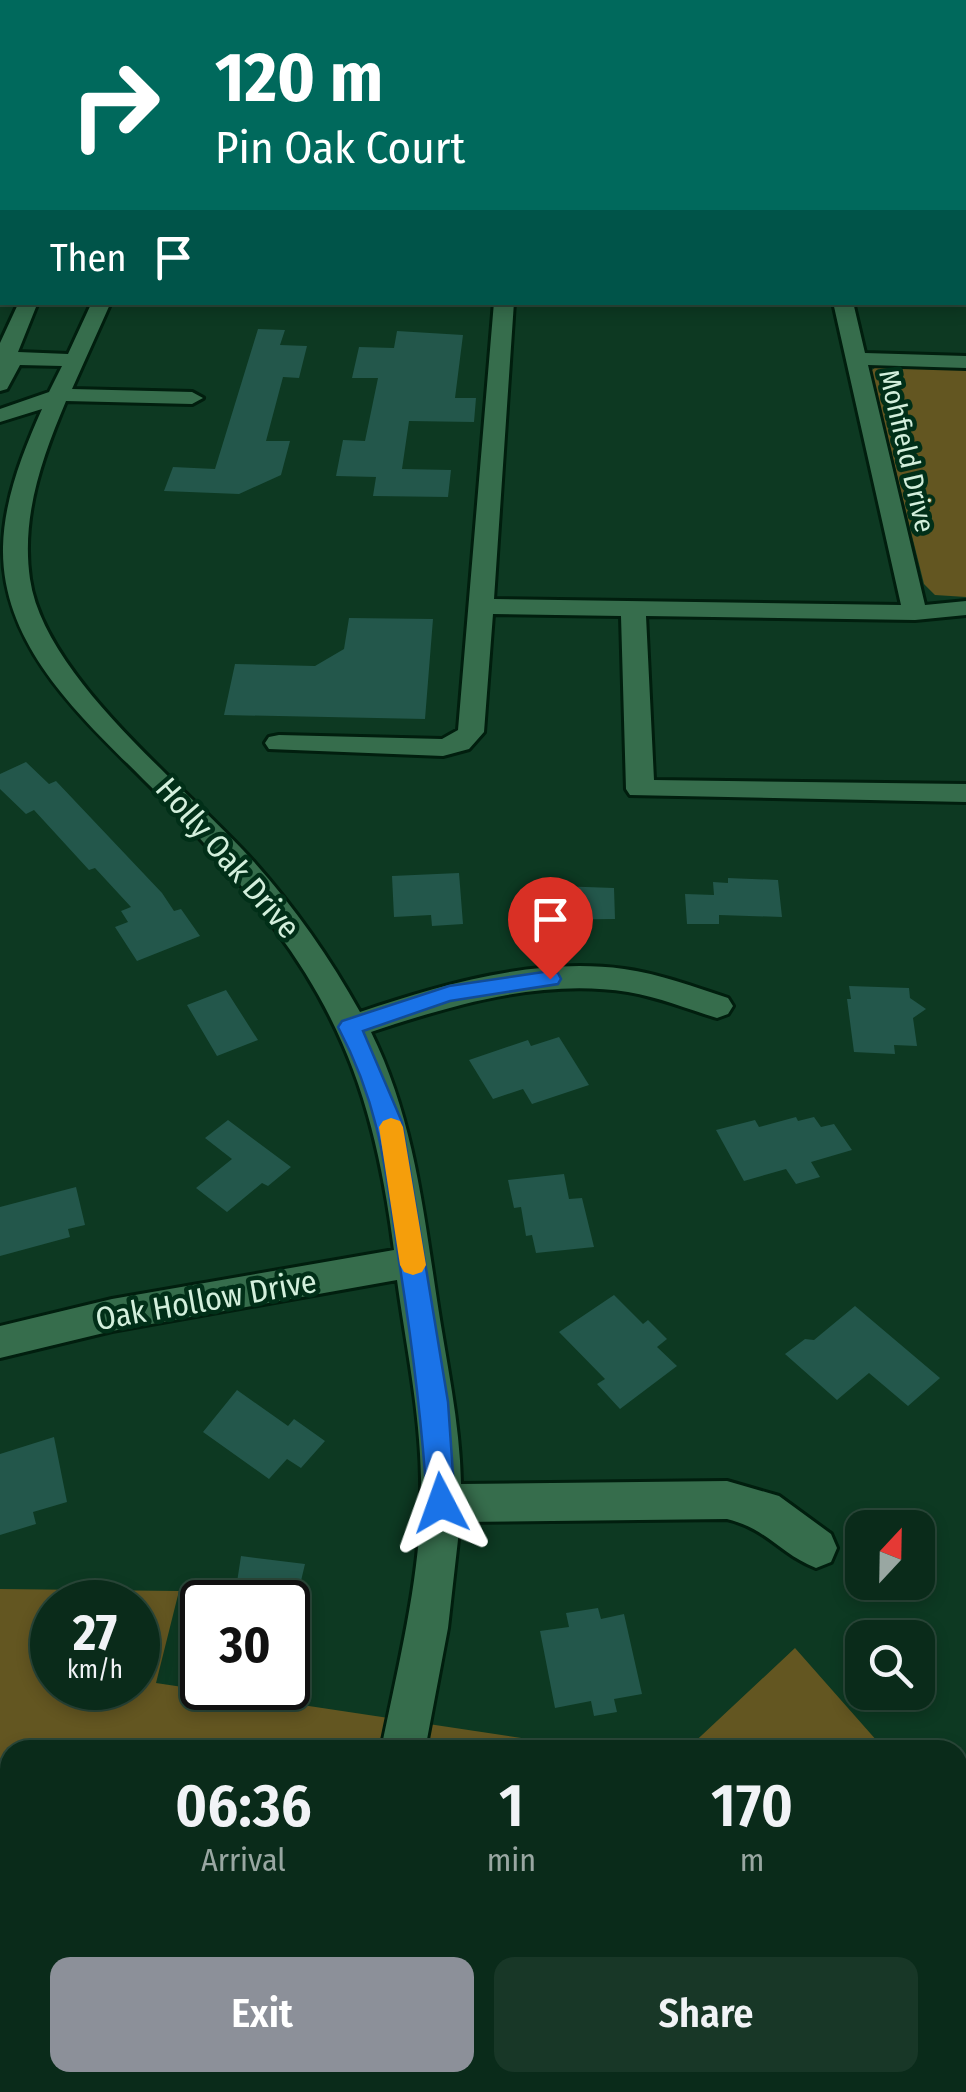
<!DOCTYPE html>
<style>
:root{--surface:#0a2b1a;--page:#183727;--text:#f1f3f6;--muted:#99a7a2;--line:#2a4739;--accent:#8c9099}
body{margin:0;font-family:"Fira Sans Condensed",sans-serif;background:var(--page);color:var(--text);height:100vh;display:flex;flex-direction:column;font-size:38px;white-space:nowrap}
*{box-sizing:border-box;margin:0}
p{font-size:32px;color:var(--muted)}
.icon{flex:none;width:55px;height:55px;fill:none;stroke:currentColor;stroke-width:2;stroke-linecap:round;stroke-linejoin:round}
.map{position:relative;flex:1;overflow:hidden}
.panel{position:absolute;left:0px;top:1740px;width:968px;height:352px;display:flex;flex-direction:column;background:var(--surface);border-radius:30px 30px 0 0;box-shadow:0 5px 15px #0003,0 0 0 2px var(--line)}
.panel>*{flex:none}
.banner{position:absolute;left:0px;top:0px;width:968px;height:305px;box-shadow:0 5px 15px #0003,0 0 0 2px var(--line);background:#00695c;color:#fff;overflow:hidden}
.needle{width:65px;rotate:22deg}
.fabs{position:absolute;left:845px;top:1510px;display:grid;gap:20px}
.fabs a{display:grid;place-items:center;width:90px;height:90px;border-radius:20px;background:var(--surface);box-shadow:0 5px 15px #0003,0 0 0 2px var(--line);font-size:50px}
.speed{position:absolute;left:30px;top:1580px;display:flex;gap:20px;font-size:50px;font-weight:700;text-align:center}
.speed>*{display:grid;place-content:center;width:130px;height:130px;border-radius:50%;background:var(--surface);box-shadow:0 5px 15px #0003,0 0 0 2px var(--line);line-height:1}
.speed small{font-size:25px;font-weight:400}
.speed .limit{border:5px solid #111;border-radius:15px;background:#fff;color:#111}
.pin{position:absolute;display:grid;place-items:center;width:85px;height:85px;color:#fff;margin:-102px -42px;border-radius:50% 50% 50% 0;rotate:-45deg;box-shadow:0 0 10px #0007}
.pin .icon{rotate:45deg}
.me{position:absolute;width:110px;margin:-55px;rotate:356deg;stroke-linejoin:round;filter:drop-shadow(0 0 8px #0008)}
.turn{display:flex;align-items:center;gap:35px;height:210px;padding:0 50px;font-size:45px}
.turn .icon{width:130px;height:130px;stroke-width:2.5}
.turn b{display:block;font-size:70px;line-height:85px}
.then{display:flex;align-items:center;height:95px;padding:0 50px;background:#0003;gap:20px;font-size:38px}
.eta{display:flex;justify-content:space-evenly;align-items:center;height:170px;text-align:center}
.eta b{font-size:60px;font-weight:600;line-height:70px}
.button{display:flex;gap:20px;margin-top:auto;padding:20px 50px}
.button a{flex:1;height:115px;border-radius:20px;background:var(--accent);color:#fff;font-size:40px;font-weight:600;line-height:115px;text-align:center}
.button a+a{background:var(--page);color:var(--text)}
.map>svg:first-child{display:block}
</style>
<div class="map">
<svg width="966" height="2092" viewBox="0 0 966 2092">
<rect width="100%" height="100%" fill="#0d3922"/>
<path fill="#635621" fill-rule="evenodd" d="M879 365 966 367V597L935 595 924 584 873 379 872 370Z
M0 1589 179 1591 156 1683 601 1750H10V2082H958V1832L966 1842V2092H0ZM52 1602H138V1688H52Z
M795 1648 885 1750H686Z"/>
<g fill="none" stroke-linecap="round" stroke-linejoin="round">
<path stroke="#717fa3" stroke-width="12" d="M0 1916 10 1918
M692 2082 731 2084 756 2092"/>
</g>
<path fill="#23574b" d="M258 329 285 330 280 345 307 346 299 378 283 377 266 441H290L281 475 239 494 164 491 173 467 215 469Z
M397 331 463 335 455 398H476L474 422 409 421 402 469 451 470 448 497 373 496 376 477 336 476 343 440 365 441 378 378H352L359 347 394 348Z
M349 618 433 619 425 719 224 715 235 664 315 666 344 649Z
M26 762 49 784 56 781 162 893 174 911 181 909 200 936 137 961 115 927 128 922 121 911 131 907 95 868 89 870 34 810 26 814 0 789V774Z
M459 873 463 924 432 926 431 915 394 917 392 876Z
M728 878 778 880 782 917 719 915V924H687L685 894 714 895 713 882 728 883Z
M529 885 614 888 615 919 527 920Z
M849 986 909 988 910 998 926 1009 913 1018 917 1046 894 1045 895 1054 854 1052 847 999H851Z
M226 990 258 1040 217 1056 187 1005Z
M559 1037 589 1085 532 1104 523 1089 493 1099 469 1060 528 1040 531 1046Z
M796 1117 798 1121 814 1117 821 1127 834 1124 852 1150 811 1162 820 1177 796 1184 786 1169 744 1181 716 1130 755 1120 759 1127Z
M228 1120 291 1167 268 1186 262 1183 227 1212 196 1188 232 1159 205 1138Z
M564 1174 569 1199 582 1198 594 1247 536 1253 532 1235 526 1236 521 1207 514 1208 508 1180Z
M76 1187 85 1225 68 1229 70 1237 0 1256V1207Z
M614 1295 643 1324 648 1320 667 1339 657 1347 677 1366 620 1409 597 1384 605 1379 559 1332Z
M855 1306 940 1378 908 1406 869 1373 837 1400 785 1354 805 1339 814 1340Z
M237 1390 288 1426 294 1419 325 1441 301 1468 287 1459 269 1479 203 1432Z
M54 1437 67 1502 33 1512 36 1524 0 1535V1454Z
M241 1556 305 1564 296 1602H234Z
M598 1608 601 1619 624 1614 642 1694 614 1699 617 1712 594 1716 591 1701 555 1708 540 1631 569 1627 566 1613Z"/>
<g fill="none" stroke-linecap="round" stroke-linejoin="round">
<g stroke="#011e0e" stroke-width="6">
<path id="minor" d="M49 0H63L64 2H50Z
M155 0H169L170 2H156Z
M444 0H458V2H444Z
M0 43H2V51H0Z
M0 76 2 77V86H0Z
M2 99V112L0 113V100Z
M0 148H2V158H0Z
M0 207H2V217H0Z
M2 263V277L0 278V264Z
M965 292H966V304L960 302H965Z
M19 302H38L18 352 68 354 92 302H111L72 389 192 392 203 398 192 404 66 401C42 458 21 516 30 579 44 678 187 787 254 862 295 908 330 958 360 1012 443 984 536 957 624 969 660 974 694 987 728 998L733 1006 728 1014 717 1018C687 1009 659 997 628 992 542 978 452 1005 371 1032 413 1117 423 1207 437 1300 446 1361 460 1422 461 1484L727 1481 779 1496 831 1534 837 1548 831 1562 816 1568C780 1554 768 1529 727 1519L460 1522 448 1628 425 1750H381C399 1661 423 1569 421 1478 420 1411 406 1346 397 1280L112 1331 0 1358V1326L112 1299 394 1250C378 1125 351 1030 275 929 241 882 201 839 161 797 93 727 1 653 3 547 4 499 23 452 42 409L0 422V409L49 392 62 366 20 365 7 389 0 391V343Z
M494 302H514L494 599 901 605 833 302H853L865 353 966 356V368L868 365 925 605 966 601V615L915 620 646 616 654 780 966 784V802L630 795 626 789 621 616 493 614 484 732 469 749 443 756 269 749 265 743 269 737 279 735 442 739 458 730Z
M266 2082H317L314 2092H262Z"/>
</g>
<g stroke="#011e0e" stroke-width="6">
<path id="major" d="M0 175H2V189H0Z
M965 197H966V211H965Z"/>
</g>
<path stroke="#587e68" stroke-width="2.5" stroke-dasharray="5 2.5" stroke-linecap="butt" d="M783 2 789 0"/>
<use href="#minor" fill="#366d4c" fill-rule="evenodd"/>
<use href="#major" fill="#93755a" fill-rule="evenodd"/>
</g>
<path fill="#1a73e8" stroke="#114b97" stroke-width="2.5" d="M550 971 558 973 561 979 558 984 450 1001 363 1031 402 1122 448 1402 455 1503 451 1512 441 1516 431 1512 427 1503C422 1421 412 1342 399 1261 386 1173 381 1108 338 1027L342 1021 449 986Z"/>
<path fill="#f59e0b" d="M391 1118 400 1121 403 1127 426 1265 422 1272 413 1275 404 1272 400 1265 379 1127 383 1121Z"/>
<g text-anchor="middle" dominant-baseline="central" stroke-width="9" stroke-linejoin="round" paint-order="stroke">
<g font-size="28" fill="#d3efdc" stroke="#012f18">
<text transform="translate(907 451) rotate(77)">Mohfield Drive</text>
</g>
<g font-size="32" fill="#d3efdc" stroke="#012f18">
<text transform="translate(228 858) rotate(49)">Holly Oak Drive</text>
<text transform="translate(206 1300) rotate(-10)">Oak Hollow Drive</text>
</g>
</g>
</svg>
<div class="fabs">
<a><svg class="needle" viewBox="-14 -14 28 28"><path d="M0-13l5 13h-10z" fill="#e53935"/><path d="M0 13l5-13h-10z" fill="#99a7a2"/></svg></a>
<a><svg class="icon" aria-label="search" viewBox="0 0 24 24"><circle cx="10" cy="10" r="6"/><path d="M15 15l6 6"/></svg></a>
</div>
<div class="speed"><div>27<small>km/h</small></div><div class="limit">30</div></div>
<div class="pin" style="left:550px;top:979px;background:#d93025"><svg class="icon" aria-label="arrive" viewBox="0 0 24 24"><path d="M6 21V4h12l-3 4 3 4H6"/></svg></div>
<svg class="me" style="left:441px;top:1503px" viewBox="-20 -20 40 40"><path d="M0-17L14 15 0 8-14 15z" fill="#1a73e8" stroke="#fff" stroke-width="4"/></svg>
<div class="banner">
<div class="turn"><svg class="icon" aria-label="right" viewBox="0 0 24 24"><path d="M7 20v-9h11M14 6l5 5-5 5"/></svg><div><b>120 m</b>Pin Oak Court</div></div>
<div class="then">Then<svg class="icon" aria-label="arrive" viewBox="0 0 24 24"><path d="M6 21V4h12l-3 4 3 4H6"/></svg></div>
</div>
<section class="panel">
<div class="eta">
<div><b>06:36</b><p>Arrival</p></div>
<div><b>1</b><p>min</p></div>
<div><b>170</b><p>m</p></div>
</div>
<div class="button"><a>Exit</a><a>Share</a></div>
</section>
</div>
